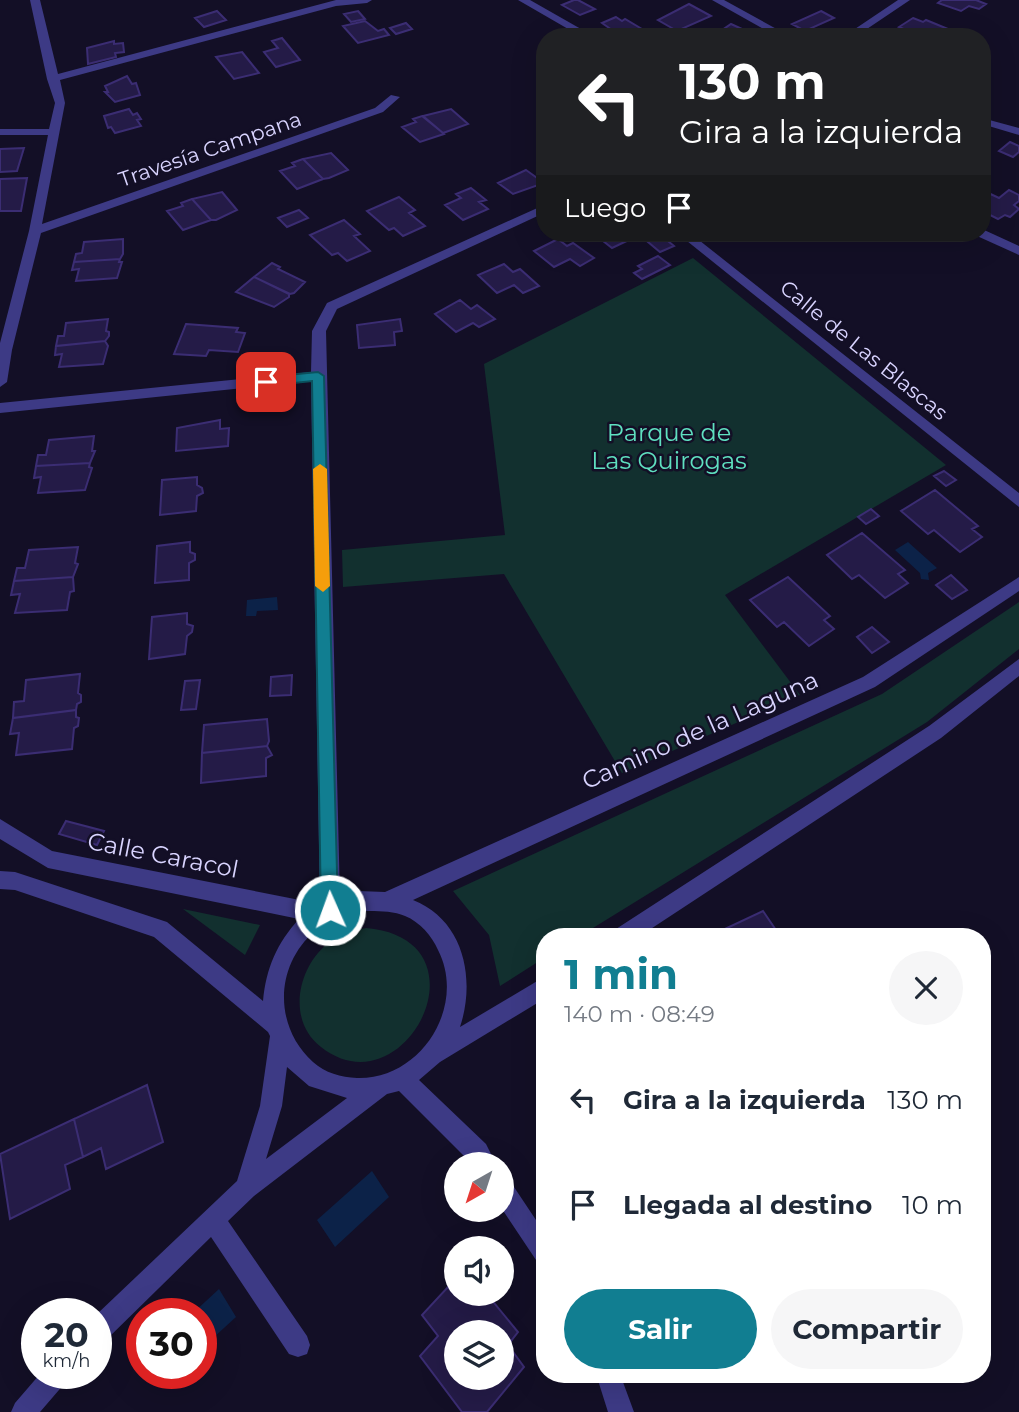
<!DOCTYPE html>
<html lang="es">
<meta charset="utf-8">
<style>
:root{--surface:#fff;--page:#f6f6f7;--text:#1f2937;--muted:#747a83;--accent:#117e91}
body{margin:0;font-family:Montserrat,sans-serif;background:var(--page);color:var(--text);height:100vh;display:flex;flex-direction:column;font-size:26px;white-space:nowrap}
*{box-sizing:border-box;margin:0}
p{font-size:23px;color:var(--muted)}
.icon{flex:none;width:38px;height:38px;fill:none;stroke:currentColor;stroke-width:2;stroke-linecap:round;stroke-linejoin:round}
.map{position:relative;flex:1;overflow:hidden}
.side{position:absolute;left:536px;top:928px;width:455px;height:455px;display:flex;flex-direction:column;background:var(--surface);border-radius:28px;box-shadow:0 7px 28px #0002}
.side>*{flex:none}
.banner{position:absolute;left:536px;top:28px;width:455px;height:214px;border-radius:28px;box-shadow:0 7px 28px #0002;background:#202124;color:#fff;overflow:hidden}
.needle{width:46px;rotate:219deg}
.tools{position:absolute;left:444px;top:1152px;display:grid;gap:14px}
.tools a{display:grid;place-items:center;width:70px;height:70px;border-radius:50%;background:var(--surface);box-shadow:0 7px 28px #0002;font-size:35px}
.speed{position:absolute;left:21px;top:1298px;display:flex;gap:14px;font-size:35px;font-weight:700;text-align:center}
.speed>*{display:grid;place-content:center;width:91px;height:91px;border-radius:50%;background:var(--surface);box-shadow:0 7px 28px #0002;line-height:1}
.speed small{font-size:18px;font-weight:400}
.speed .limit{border:10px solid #d22;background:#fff;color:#111}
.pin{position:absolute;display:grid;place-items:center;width:60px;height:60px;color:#fff;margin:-30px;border-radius:14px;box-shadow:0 4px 10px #0006}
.me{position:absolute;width:77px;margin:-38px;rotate:358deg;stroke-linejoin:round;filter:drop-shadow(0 0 5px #0008)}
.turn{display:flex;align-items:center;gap:24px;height:147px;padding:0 28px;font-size:32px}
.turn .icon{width:91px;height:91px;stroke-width:2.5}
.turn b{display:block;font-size:49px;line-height:60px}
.then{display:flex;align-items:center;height:66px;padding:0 28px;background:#0003;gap:14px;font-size:26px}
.round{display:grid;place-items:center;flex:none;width:74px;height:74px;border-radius:37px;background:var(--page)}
.headline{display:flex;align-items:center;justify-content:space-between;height:119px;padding:0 28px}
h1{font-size:42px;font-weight:700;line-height:52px;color:var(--accent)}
.action{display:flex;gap:14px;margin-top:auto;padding:14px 28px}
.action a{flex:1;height:80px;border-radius:42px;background:var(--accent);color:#fff;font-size:28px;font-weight:700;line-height:80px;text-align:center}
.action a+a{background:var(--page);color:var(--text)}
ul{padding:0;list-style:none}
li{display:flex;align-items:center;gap:21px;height:105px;padding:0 28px}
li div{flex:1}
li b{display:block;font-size:26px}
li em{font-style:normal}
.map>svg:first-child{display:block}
</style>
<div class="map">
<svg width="1019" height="1412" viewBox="0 0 1019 1412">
<rect width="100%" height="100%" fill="#130f26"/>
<path fill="#12302f" d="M693 258 946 465 725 595 800 695 622 773 504 574 343 587 342 550 505 535 484 364Z
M1019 602V649L927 722 580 936H544V958L500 986 489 935 453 891 882 694Z
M183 909 260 925 245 955Z
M366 928C493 939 405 1113 321 1047 287 1021 297 969 327 944 338 934 351 931 366 928Z"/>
<path fill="#0c2248" d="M908 542 937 568 928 573 929 580 921 579 920 573 895 550Z
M277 597 278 610 257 611 256 616H246L247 600Z
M372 1171 389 1197 335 1247 317 1220Z
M219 1289 236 1317 201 1349V1314H192Z"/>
<path fill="#241b47" stroke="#3b2d73" stroke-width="2" fill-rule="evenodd" d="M574 0H578L595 9 580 15 562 5Z
M942 0H976L986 4 979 9 969 6 961 11 938 3Z
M689 4 711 16 677 31 658 20Z
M217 11 226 20 204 27 195 18Z
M358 11 365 19 351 22 344 14Z
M821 11 834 18 805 31 792 24Z
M616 17 622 21 625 19 647 32 635 37H622L602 23Z
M913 18 923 22 926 20 948 29 941 34 931 31 922 37 899 27Z
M365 21 378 31 384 29 389 35 358 43 343 26Z
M406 23 412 29 396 34 390 28Z
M731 24 751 33 749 34 755 37H712Z
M282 38 300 60 276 67 264 52 278 48 272 41Z
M114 41V44L123 43 124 52 115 53 116 57 88 64 87 48Z
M242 52 259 73 234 79 216 57Z
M127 76 132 84 136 83 140 95 115 102 105 92H108L105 86Z
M129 109 133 115 137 113 141 119 137 120 141 126 115 133 111 127 108 128 104 116Z
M451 109 468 124 443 133 423 116Z
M422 116 443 133 444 134 420 142 402 127 416 122 413 119Z
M1010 142 1019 146V152L1013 157 999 151Z
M24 148 17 171 0 172V149Z
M331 153 348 170 329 178 323 179 303 159Z
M303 159 323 179 297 189 280 171 295 166 292 163Z
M526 170 544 183 513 194 498 183Z
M27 178 21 211H0V179Z
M471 188 486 200 479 202 488 209 463 220 445 205 461 198 456 194Z
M982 190 999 198 1009 190 1019 195V201L1014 205 1019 209 1010 217 1005 215 998 219 982 211Z
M222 192 237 210 216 220H211L192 199Z
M399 197 415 210 409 213 425 226 403 236 394 228 389 230 367 211Z
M192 199 211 220 183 230 167 211 183 206 181 203Z
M299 210 308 218 287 227 278 218Z
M344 220 360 234 354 236 370 251 347 261 338 253 332 255 310 235Z
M593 233H632L626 235 631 239 612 248Z
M651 233H658L674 246 660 252 642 237Z
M123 239V254L120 259 74 262 76 254 82 253 84 242Z
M558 239 567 246 573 243 594 258 580 266 570 259 554 267 534 251Z
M658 256 670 265 642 279 634 273 642 269 638 266Z
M120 259 119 262H122L117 278 76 281 79 269 72 270 74 262Z
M272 263 280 267 278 269 305 282 294 293 290 294 254 277Z
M504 264 513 272 520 269 539 286 523 293 514 285 497 293 478 275Z
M254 277 289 294V297L274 307 236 292Z
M460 300 471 309 477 305 495 319 479 327 473 323 456 332 435 314Z
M108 319 106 331 109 332V336L105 341 56 346 58 336H64L66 323Z
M400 319 402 331 394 332 395 345 359 348 357 325Z
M186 324 238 328 236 332 245 333 238 352 209 350 206 356 174 354Z
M105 341 108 346 103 364 59 367 62 354 55 355 56 346Z
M220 420V429L229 428 228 446 176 451 177 428Z
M94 436 92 451H95L90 463 36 466 38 455H46L49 440Z
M90 463 89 467 92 468 85 490 38 493 41 477 34 478 36 466Z
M944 471 956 480 946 486 934 476Z
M197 477V485L202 488 203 493 197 496 196 511 160 515 162 480Z
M935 490 978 526 972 529 982 537 960 552 934 530 928 534 901 511Z
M871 509 879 516 866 524 858 517Z
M862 533 905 570 898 574 908 583 885 598 859 575 852 579 827 555Z
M190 542V552L195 554V560L189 563V580L155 583 157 546Z
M78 547 75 563 78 564 73 577 14 581 17 568H25L29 550Z
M951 575 967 590 952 599 936 585Z
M73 577 74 591 70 592 67 610 15 613 20 594 11 595 14 581Z
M788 577 830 616 824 620 834 629 809 646 784 622 777 627 750 600Z
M187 613V624L193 626 192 632 187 636 185 654 149 659 152 617Z
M872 627 889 642 872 653 857 637Z
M80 674 78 693 81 695V702L77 704 76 710 13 718 14 702 24 701 26 680Z
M292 675 291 695 270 696 271 677Z
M200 680 196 709 181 710 185 681Z
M76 710V717L79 718 78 726 74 728 72 749 16 755 19 733 10 734 13 718Z
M267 719 269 741 267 746 202 753 204 725Z
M267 746 272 755 266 758V776L201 783 202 753Z
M66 821 104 831 97 845 59 834Z
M763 911 780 936H710Z
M147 1085 163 1142 106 1169 101 1148 83 1157 74 1119Z
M74 1119 83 1157 65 1165 70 1189 10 1219 0 1154Z
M448 1287 455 1295 474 1293 480 1301 486 1293 518 1332 508 1345 524 1367 487 1412H462L420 1356 438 1336 422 1315ZM457 1332H502V1377H457Z"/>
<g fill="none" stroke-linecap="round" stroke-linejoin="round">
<path fill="#3d3a85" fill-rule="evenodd" d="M30 0H40L58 74 336 0H372L367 3 336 6 60 80 65 103 42 224 375 108 391 95 400 97 383 112 41 233 12 350 7 382 0 387V343L29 231 48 135H0V129H49L55 103 47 79Z
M518 0H530L595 37H582Z
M712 0H724L791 37H778Z
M898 0H910L855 37H843Z
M982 118 1019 128V135L982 124Z
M544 205V213L337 309 326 331 340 898 358 891 385 892 863 677 1019 577V591L875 687 413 900C464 920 476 979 460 1027L544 977V999L440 1062 419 1080 486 1144 496 1164H472L399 1091 387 1094 254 1196 228 1221 307 1336 310 1345 307 1354 298 1357 289 1354 211 1237 105 1341 96 1344V1315L237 1181 260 1106 270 1036 268 1032 154 937 15 890 0 889V871L15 872 167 922 263 1001C266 968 277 943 299 919L48 868 0 839V819L52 851 320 904 311 381 0 413V403L311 372 312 331 327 303ZM358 911C373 911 391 910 405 916 420 922 432 936 438 950 467 1006 421 1080 357 1078 341 1077 325 1073 313 1062 274 1027 274 966 315 931 327 921 343 915 358 911ZM287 1067 309 1086 347 1098 266 1159 282 1106Z
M982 229 1019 246V255L977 236 975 233H982Z
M677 233H690L1019 493V507Z
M1019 659V676L941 738 640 936H613L616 929 929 726Z
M502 1178 510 1181 544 1232V1264L536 1260 502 1209Z
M40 1374H68L65 1383 40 1412H11L15 1403Z
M596 1374H620L634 1412H608Z"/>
</g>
<path fill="#117e91" stroke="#0b525e" stroke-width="2" d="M318 372 324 376 338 910 336 917 330 919 323 917 321 910 312 381 266 386 260 382 266 377Z"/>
<path fill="#f59e0b" d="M320 464 327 469 330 586 323 592 315 586 313 469Z"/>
<g text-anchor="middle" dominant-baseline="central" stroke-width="5" stroke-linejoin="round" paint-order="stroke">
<g font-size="21" fill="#d9d4ff" stroke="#130f26">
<text transform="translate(210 149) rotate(-19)">Travesía Campana</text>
<text transform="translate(864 350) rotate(39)">Calle de Las Blascas</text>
</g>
<g font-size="24" fill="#5fe0c0" stroke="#130f26">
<text x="669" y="432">Parque de<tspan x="669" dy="28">Las Quirogas</tspan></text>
</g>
<g font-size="24" fill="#d9d4ff" stroke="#130f26">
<text transform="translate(700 730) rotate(-24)">Camino de la Laguna</text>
<text transform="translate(163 855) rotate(11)">Calle Caracol</text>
</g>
</g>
</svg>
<div class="tools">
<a><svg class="needle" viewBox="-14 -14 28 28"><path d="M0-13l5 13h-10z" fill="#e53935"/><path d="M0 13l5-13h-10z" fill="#747a83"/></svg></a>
<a><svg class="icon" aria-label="sound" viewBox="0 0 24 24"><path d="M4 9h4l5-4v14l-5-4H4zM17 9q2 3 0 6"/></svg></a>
<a><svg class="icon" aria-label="layers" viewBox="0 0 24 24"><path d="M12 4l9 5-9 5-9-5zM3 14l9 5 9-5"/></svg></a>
</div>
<div class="speed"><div>20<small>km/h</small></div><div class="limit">30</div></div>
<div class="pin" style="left:266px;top:382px;background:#d93025"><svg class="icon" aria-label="arrive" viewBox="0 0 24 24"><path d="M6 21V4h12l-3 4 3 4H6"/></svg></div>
<svg class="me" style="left:330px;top:910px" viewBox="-20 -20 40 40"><circle r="17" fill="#117e91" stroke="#fff" stroke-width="3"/><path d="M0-11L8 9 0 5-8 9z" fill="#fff"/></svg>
<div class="banner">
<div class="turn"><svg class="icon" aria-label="left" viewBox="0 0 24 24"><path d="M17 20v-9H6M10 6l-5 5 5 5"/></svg><div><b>130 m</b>Gira a la izquierda</div></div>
<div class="then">Luego<svg class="icon" aria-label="arrive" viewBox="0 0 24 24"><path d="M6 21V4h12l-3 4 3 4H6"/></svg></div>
</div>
<section class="side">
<div class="headline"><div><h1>1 min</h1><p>140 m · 08:49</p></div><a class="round"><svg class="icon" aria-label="close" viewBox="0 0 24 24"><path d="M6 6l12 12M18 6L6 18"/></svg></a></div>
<ul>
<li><svg class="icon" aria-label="left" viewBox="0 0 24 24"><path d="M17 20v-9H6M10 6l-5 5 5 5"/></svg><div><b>Gira a la izquierda</b></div><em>130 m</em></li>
<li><svg class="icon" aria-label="arrive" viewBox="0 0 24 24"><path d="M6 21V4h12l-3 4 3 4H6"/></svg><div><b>Llegada al destino</b></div><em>10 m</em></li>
</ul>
<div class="action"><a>Salir</a><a>Compartir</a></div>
</section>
</div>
